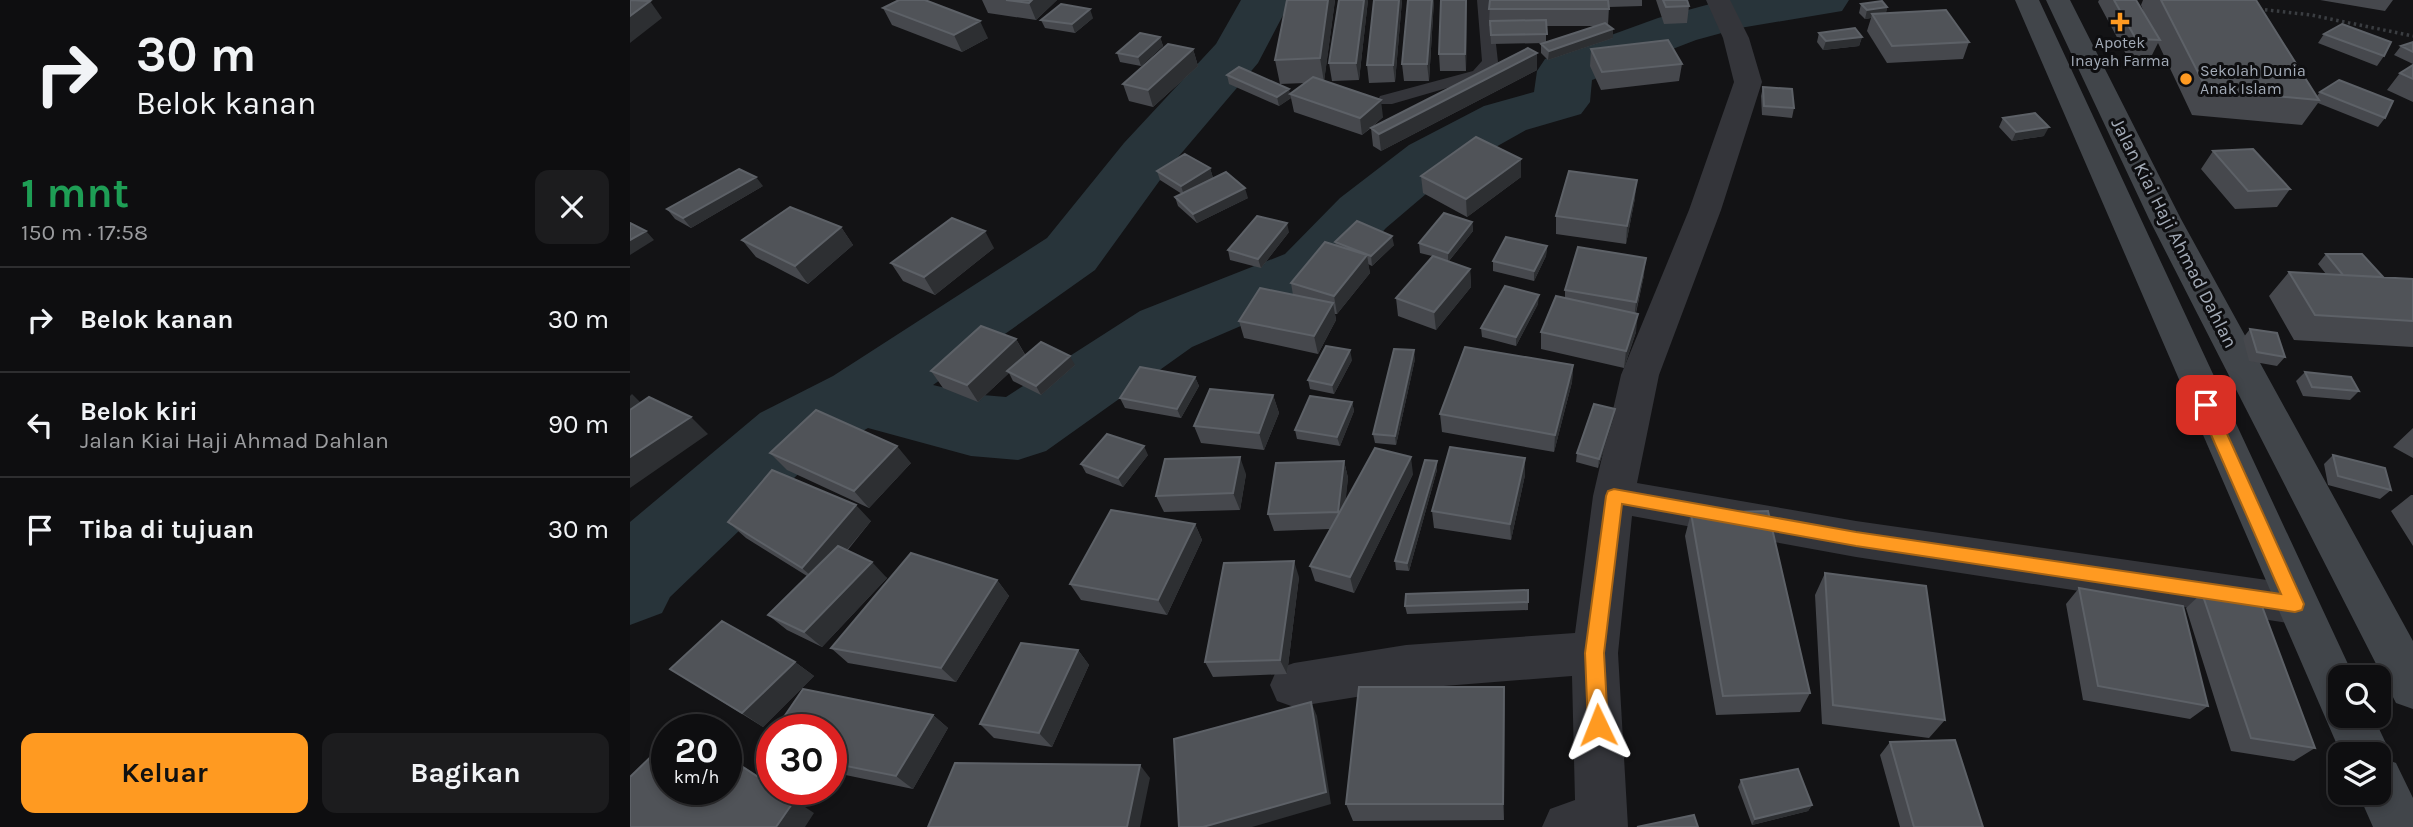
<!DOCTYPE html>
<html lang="id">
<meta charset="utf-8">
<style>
:root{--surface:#0e0e10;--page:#1c1c1e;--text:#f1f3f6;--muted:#9b9c9f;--line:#2e2e30;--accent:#ff9a21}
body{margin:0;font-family:Karla,sans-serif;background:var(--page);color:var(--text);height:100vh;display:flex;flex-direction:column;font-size:26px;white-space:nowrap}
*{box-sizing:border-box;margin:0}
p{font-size:23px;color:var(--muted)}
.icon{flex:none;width:38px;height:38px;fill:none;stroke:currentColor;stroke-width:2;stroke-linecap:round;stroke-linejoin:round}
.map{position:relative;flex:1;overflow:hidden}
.side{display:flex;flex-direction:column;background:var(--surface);width:630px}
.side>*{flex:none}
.top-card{background:#0e0e10;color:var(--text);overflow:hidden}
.buttons{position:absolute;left:1698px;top:665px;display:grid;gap:14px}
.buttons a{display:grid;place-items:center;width:63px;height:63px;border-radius:14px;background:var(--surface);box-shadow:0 4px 10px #0003,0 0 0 2px var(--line);font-size:35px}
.speed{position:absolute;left:21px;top:714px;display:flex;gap:14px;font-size:35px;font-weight:700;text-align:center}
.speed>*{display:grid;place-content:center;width:91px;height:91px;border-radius:50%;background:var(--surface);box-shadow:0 4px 10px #0003,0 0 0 2px var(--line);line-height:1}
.speed small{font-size:18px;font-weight:400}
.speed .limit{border:10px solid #d22;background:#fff;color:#111}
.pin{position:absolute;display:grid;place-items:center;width:60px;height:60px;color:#fff;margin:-30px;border-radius:14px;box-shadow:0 4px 10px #0006}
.me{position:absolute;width:77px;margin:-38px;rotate:358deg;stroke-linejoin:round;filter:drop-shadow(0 0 5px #0008)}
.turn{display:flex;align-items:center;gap:24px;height:147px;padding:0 21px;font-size:32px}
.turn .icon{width:91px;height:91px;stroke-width:2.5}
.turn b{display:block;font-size:49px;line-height:60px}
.round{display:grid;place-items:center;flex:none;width:74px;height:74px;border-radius:14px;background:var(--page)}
.overview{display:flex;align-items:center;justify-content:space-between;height:119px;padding:0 21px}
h1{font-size:42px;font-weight:700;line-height:52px;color:#1e9e55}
.cta{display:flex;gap:14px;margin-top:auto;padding:14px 21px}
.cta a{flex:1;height:80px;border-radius:14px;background:var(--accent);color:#111;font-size:28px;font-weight:700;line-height:80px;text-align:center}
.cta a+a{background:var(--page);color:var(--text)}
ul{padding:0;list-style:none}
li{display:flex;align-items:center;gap:21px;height:105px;padding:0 21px;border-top:2px solid var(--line)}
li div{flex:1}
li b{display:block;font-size:26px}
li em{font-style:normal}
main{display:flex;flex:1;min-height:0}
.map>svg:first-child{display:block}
</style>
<main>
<section class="side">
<div class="top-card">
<div class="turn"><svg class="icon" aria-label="right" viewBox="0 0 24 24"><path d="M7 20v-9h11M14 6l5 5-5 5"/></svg><div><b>30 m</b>Belok kanan</div></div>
</div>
<div class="overview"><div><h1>1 mnt</h1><p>150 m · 17:58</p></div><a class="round"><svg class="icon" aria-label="close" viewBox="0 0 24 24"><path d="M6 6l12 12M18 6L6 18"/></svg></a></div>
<ul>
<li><svg class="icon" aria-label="right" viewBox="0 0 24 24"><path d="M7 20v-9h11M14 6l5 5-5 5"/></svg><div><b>Belok kanan</b></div><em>30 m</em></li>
<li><svg class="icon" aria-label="left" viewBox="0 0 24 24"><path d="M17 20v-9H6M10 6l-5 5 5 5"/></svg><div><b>Belok kiri</b><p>Jalan Kiai Haji Ahmad Dahlan</p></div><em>90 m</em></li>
<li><svg class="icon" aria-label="arrive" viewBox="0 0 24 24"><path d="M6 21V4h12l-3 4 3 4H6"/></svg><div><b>Tiba di tujuan</b></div><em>30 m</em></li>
</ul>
<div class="cta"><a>Keluar</a><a>Bagikan</a></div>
</section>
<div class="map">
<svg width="1783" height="827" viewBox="0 0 1783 827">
<rect width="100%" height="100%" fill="#131315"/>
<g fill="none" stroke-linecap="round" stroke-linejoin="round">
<path fill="#28343a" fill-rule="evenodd" d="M611 0H661L628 63 538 169 465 270 303 385 341 394 376 397 510 311 655 254 710 198 779 145 854 106 904 92 907 71 915 59 1028 18 1095 0H1219L1212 11 1110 28 1066 40 962 80 960 102 951 114 896 130 823 171 756 228 703 286 562 347 416 451 388 460 341 456 238 428 186 457 40 597 32 613 0 625V522L130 413 203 376 417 238 494 143 586 44Z"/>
<path stroke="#3a3d41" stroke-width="3.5" stroke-dasharray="2.5 3.5" stroke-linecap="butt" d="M1629 9 1681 15 1783 36"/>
<path fill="#34353a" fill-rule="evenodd" d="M847 0H861L868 62 855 77 762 104H750L748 100 750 96 843 71 852 61Z"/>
<path fill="#34353a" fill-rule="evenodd" d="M1076 0H1100L1119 38 1132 82 1091 210 1029 375 1007 483 1226 521 1665 584 1681 590 1687 604 1681 618 1665 624 1226 557 1002 516 988 653 998 827H912L920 809 945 800 942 676 776 689 664 707 647 701 640 685 647 669 664 663 776 645 945 633 963 496 991 375 1059 210 1104 82 1093 38Z"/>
<path fill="#41454a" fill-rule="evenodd" d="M1385 0H1409L1724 677H1710V716H1743L1761 754 1758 760 1766 763 1783 798V827H1743L1728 793H1748V754H1711Z
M1416 0H1440L1551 219 1783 641V709L1766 703 1519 219Z"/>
</g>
<path fill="#46484d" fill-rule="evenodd" d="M352 0H427L406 20 358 13Z
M657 0H705L694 81 753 117 741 128 907 53V70L751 151 743 146 741 128 732 135 664 112 661 98 649 106 599 84 597 75 661 94 675 83 650 84 645 60Z
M738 0 729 80 702 81 699 63Z
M772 0 765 82 739 83 737 65Z
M804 0 799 81H774L772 64Z
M837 0 836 71H810L809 54Z
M860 0H1012V6L979 7 978 25 983 38 918 60 911 53V44L914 43 861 44 860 26H859ZM916 26H966L916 42Z
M1026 0H1057L1059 6 1057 23 1034 24Z
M1469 0H1506L1515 15 1511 5 1513 0H1626L1687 96 1690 92 1755 118 1748 127 1688 103 1672 125 1562 115 1528 43 1521 57 1497 56 1468 2Z
M1690 0H1763L1755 11Z
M1231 4 1257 7 1256 13 1339 42 1333 59 1257 63 1237 31 1241 18 1235 19 1229 13Z
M253 8 358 38 332 52 262 25Z
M463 18 445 33 415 28 411 20Z
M1189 33 1232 37 1229 46 1193 50 1187 42Z
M1694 34 1754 56 1747 66 1688 43Z
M530 37 533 46 511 66 490 62 487 53Z
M1783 42V64L1764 55 1771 46Z
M563 49 568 66 523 107 499 101 493 84Z
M961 49 1052 64 1049 81 971 90 960 66Z
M1783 65V102L1757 90 1770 73Z
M1133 87 1164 108 1162 118 1132 115 1131 96Z
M1373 118 1414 136 1382 141 1369 127Z
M1583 151 1660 189 1647 207 1605 209 1571 169Z
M580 168 583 178 575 182 618 198 567 223 548 206 545 197 552 194 530 180 527 171Z
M791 176 891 177 837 217 793 193Z
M133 186 61 228 45 219 37 209Z
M1005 198 996 244 926 234V216Z
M842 222 843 231 819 261 840 269 841 287 806 330 768 316 766 298 802 256 790 253 789 243Z
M211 227 223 245 178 284 126 257 112 240Z
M659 232 631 268 600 260 598 250Z
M705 242 764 245 742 266 738 264 740 273 707 314H705L706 320 688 354 614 338 609 321 663 295 661 283 706 246Z
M917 246 916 256 904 281 863 271V261Z
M364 248 305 295 273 281 261 263Z
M1696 254 1753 277 1783 279V347L1664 340 1639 296 1659 272 1696 274 1688 264Z
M1014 275 1006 313V332L994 368 911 349V332L935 298V290Z
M908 304 886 346 852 337 851 328Z
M1620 329 1655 357 1647 366 1619 361 1613 338Z
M386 339 396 356 445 365 411 395 383 381 379 373 348 402 313 388 301 371Z
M785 359 766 445 745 443 743 434Z
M722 360 704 394 680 389 678 380Z
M943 365 942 382 924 452 812 432 810 414Z
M1675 372 1729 391 1720 400 1673 396 1666 381Z
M565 377 569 386 551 418 495 408 490 398Z
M643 395 649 413 634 450 571 443 564 426Z
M722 402 724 411 710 446 667 439 665 430Z
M984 418 968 468 946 462 947 453Z
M1783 428V458L1763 447Z
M140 453 281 463 239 508 157 470Z
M518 455 493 487 456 473 451 464Z
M1703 455 1761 490 1750 499 1698 485 1694 464Z
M714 461 718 478 715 501 783 474 724 593 685 581 680 566 700 529 644 531 638 514Z
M807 461V470L779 571 766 570 765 561Z
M616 474 610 510 534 512 526 496Z
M895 475 881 540 804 528 802 511Z
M1781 495H1783V546L1761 511Z
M1061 513 1180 693 1170 712 1086 715 1055 536Z
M241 521 217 551 257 578 192 647 157 630 138 615 177 576 116 538 98 522Z
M565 524 572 540 537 615 451 600 440 584Z
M1195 573 1315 720 1299 738 1192 724 1185 595Z
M669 577 657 674 583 677 575 662Z
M367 580 379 596 326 682 218 663 201 648Z
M1449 588 1578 706 1560 719 1453 700 1436 604Z
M898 590V610L777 614 775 606Z
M1572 593 1685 748 1664 761 1601 751 1556 608Z
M448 650 459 665 422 747 364 738 350 724Z
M165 662 184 676 133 727 40 669Z
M874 687V820L723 821 716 804Z
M303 715 318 728 283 789 201 772V730Z
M142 734V756L131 749Z
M1260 742 1353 827H1270L1250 755Z
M1111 780 1182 805 1178 811 1122 825 1108 787Z"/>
<path fill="#2d2f32" d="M402 0H427L406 20 399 3Z
M698 0H705L694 82 690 58Z
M734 0H738L729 80 726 63Z
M769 0H772L765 82 763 65Z
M802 0H804L799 81 797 64Z
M836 0H837L836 71 835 54Z
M20 1 32 18 0 43V16Z
M1257 7 1255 16 1242 14 1241 18 1235 19 1237 10Z
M460 9 463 18 445 33 442 24Z
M350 21 358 38 332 52 324 35Z
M983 29V38L918 60 919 51Z
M530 37 533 46 511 66 508 57Z
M1232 37 1229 46 1193 50 1196 41Z
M563 49 568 66 523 107 518 90Z
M907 53V70L751 151 749 134Z
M659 89 661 98 649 106 647 97Z
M751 100 753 117 732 135 730 118Z
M1419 127 1414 136 1382 141 1386 132Z
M891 159V177L837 217 836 199Z
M580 168 583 178 554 195 551 186Z
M126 177 133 186 61 228 53 218Z
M1007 180 1005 198 996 244 997 226Z
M615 188 618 198 567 223 563 214Z
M842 222 843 231 818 262V253Z
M657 223 659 232 631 268 628 259Z
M211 227 223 245 178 284 165 266Z
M16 231 24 240 0 255V240Z
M355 231 364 248 305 295 294 277Z
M762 236 764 245 742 266 741 256Z
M917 246 916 256 904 281V271Z
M737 255 740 273 707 314 704 296Z
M1016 258 1014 275 1004 320 1006 302Z
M840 269 841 287 806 330 804 312Z
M909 295 908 304 886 346V337Z
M703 303 706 320 688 354 684 336Z
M1008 314 1006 332 994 368 996 351Z
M386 339 396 357 377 371 379 373 348 402 337 385Z
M720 350 722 360 704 394 702 385Z
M784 350 785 359 766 445 765 436Z
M440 356 445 365 411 395 406 386Z
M943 365 942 382 924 452 925 435Z
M565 377 569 386 551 418 547 409Z
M2 394 20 412 0 429V396Z
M643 395 649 413 634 450 629 433Z
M722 402 724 411 710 446 707 437Z
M985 409 984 418 968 468 969 459Z
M61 417 78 434 0 488V457Z
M267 446 281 463 239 508 224 491Z
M514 446 518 455 493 487 488 478Z
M610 457 616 474 610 510 603 493Z
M781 457 783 474 724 593 720 577Z
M895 458V475L881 540 880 524Z
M714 461 718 478 713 529 708 512Z
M807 461V470L779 571 777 563Z
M226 505 241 521 189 583 172 568Z
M565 524 572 540 537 615 528 600Z
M664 561 669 577 657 674 650 660Z
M242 562 257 578 192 647 174 632Z
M367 580 379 596 326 682 311 668Z
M448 650 459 665 422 747 409 733Z
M165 662 184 676 133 727 112 713Z
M874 687 875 706 874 820 873 804Z
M681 702 687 716 701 804 622 827H573Z
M303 715 318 728 283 789 266 776Z
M96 755 142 785V786L96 756Z
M510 765 520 778 510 827H497Z
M147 789H148L184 813 175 827H146Z
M1182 805 1178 811 1122 825 1125 819Z"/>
<path fill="#505358" stroke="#5d6167" stroke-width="2" d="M0 0 20 1 0 16Z
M269 0H295L350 21 324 35 253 8Z
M376 0H402L399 3Z
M657 0H698L690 58 645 60Z
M709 0H734L726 63H699Z
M744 0H769L763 65H737Z
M778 0H802L797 64H772Z
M811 0H836L835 54H809Z
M860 0H978L979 9H859Z
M1033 0H1057L1059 6 1036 7Z
M1484 0H1506L1530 40 1506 39Z
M1531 0H1626L1689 100 1577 90Z
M1252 1 1257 7 1237 10 1231 4Z
M431 4 460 9 442 24 411 20Z
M1316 10 1339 42 1262 46 1242 14Z
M916 20 917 34 861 35 860 21Z
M975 23 983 29 919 51 911 44Z
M1712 24 1761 42 1754 56 1694 34Z
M1225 28 1232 37 1196 41 1189 33Z
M510 33 530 37 508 57 487 53Z
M1038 40 1052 64 972 72 961 49Z
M1783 42V52L1771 46Z
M538 44 563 49 518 90 493 84Z
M898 48 907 53 749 134 741 128Z
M1783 65V79L1770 73Z
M609 67 659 89 647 97 597 75Z
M683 77 751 100 730 118 660 94Z
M1709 80 1763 101 1755 118 1690 92Z
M1133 87 1162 89 1164 108 1134 106Z
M1405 113 1419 127 1386 132 1373 118Z
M846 137 891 159 836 199 791 176Z
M1623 149 1660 189 1618 191 1583 151Z
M555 154 580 168 551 186 527 171Z
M109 169 126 177 53 218 37 209Z
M939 171 1007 180 997 226 926 216Z
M596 172 615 188 563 214 545 197Z
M160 207 211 227 165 266 112 240Z
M814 213 842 222 818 253 789 243Z
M627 216 657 223 628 259 598 250Z
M322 218 355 231 294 277 261 263Z
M727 221 762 236 741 256 705 242Z
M0 223 16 231 0 240Z
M876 237 917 246 904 271 863 261Z
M695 242 737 255 704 296 661 283Z
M948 247 1016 258 1006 302 935 290Z
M1696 254H1732L1753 277 1713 275Z
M803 256 840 269 804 312 766 298Z
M1659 272 1783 279V321L1685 315Z
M875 286 909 295 886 337 851 328Z
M630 288 703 303 684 336 609 321Z
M926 296 1008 314 996 351 911 332Z
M351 326 386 339 337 385 301 371Z
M1620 329 1647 333 1655 357 1627 352Z
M411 342 440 356 406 386 377 371Z
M696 346 720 350 702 385 678 380Z
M835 347 943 365 925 435 810 414Z
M764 349 784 350 765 436 743 434Z
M510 367 565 377 547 409 490 398Z
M1675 372 1721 377 1729 391 1682 387Z
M580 389 643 395 629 433 564 426Z
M680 396 722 402 707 437 665 430Z
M19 397 61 417 0 457V410Z
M964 404 985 409 969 459 947 453Z
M186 410 267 446 224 491 140 453Z
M477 434 514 446 488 478 451 464Z
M820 447 895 458 880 524 802 511Z
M745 448 781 457 720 577 680 566Z
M1703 455 1755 468 1761 490 1708 476Z
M610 457 603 493 526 496 535 459Z
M795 460 807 461 777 563 765 561Z
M714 461 708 512 638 514 646 463Z
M142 470 226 505 172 568 98 522Z
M481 510 565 524 528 600 440 584Z
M1138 511 1180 693 1093 696 1061 513Z
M208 546 242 562 174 632 138 615Z
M281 553 367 580 311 668 201 648Z
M664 561 650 660 575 662 594 563Z
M1195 573 1296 586 1315 720 1203 705Z
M1449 588 1553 606 1578 706 1468 686Z
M898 590V602L775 606 776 594Z
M1572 593 1630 601 1685 748 1621 738Z
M92 621 165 662 112 713 40 669Z
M391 643 448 650 409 733 350 724Z
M729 687H874L873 804H716Z
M173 689 303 715 266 776 201 763V730H145Z
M681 702 696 792 573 827H549L544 739Z
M142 734V751L131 749Z
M1325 740 1353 827H1284L1260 742Z
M37 741V789H96V756L142 786V789H147L164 801 146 827H0V777Z
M325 763 510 765 497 827H298Z
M1168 769 1182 805 1125 819 1111 780Z
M1064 815 1068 827H1007Z"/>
<path fill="#ff9a21" stroke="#a66415" stroke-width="2" d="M1576 399 1584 405 1674 604 1672 610 1665 612 1226 546 992 504 974 653 978 725 975 732 968 735 961 732 958 725 955 653 976 496 978 491 984 489 1226 532 1651 594 1568 405Z"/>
<g fill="#ff9a21" stroke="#0e0e10" stroke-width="2.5">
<path d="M1486.5 11.5h7v7h7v7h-7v7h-7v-7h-7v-7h7z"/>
<circle cx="1556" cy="79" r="7"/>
</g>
<g text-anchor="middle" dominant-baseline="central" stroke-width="6" stroke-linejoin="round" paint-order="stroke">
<g font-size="16" fill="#a3abb7" stroke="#0e0e10">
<text x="1490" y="42">Apotek<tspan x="1490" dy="18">Inayah Farma</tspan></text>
<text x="1570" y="70" text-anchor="start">Sekolah Dunia<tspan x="1570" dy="18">Anak Islam</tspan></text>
</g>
<g font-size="19" fill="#a3abb7" stroke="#0e0e10">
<text transform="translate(1544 233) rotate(63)">Jalan Kiai Haji Ahmad Dahlan</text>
</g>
</g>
</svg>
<div class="buttons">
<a><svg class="icon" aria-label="search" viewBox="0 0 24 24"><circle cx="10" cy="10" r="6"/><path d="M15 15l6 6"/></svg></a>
<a><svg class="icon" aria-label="layers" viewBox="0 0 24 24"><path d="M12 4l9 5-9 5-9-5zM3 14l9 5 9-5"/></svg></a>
</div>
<div class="speed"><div>20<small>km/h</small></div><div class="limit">30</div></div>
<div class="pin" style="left:1576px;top:405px;background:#d93025"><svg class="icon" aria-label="arrive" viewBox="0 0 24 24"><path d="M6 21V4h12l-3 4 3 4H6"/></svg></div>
<svg class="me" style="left:968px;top:725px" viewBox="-20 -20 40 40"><path d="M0-17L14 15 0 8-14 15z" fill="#ff9a21" stroke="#fff" stroke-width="4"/></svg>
</div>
</main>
